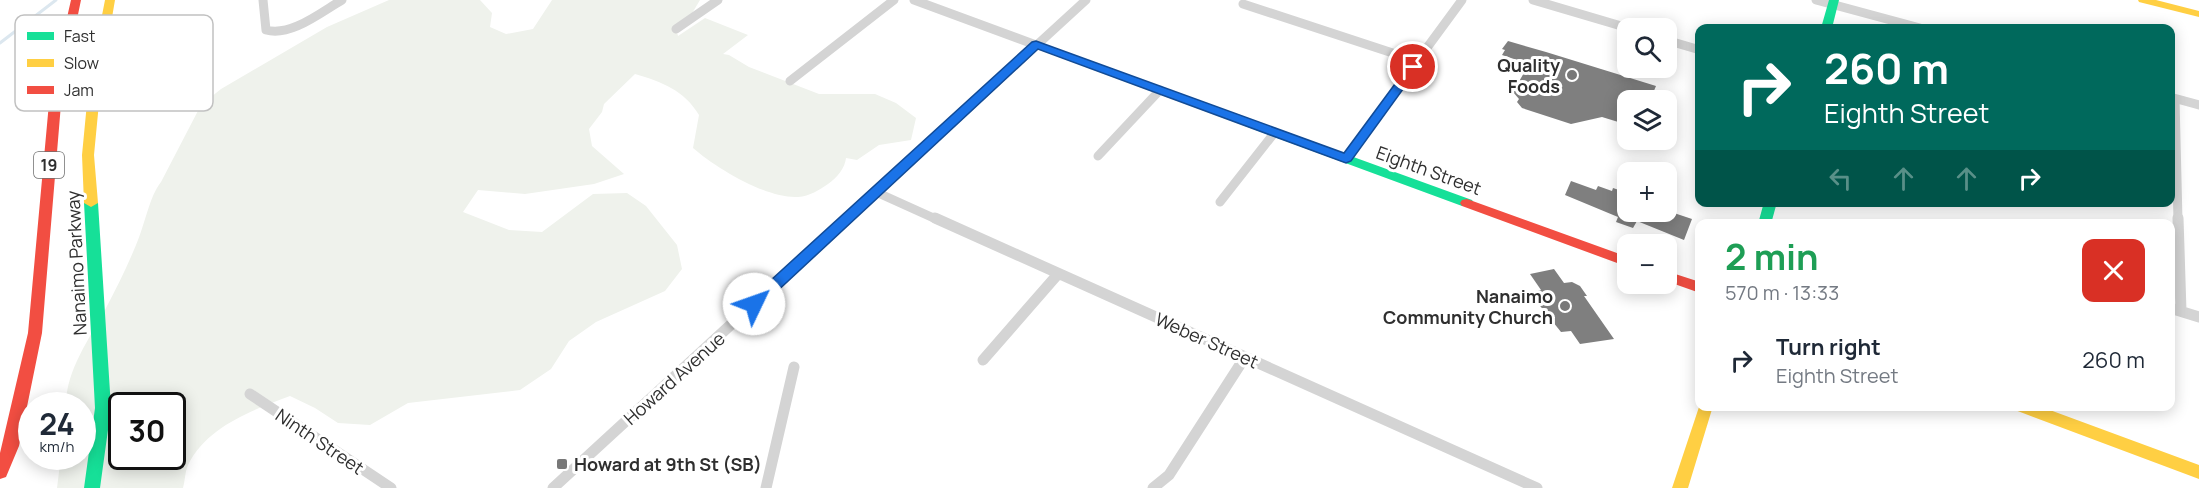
<!DOCTYPE html>
<meta charset="utf-8">
<style>
:root{--surface:#fff;--page:#f2f2f3;--text:#1f2937;--muted:#747a83}
body{margin:0;font-family:Manrope,sans-serif;background:var(--page);color:var(--text);height:100vh;display:flex;flex-direction:column;font-size:22px;white-space:nowrap}
*{box-sizing:border-box;margin:0}
p{font-size:20px;color:var(--muted)}
.icon{flex:none;width:33px;height:33px;fill:none;stroke:currentColor;stroke-width:2;stroke-linecap:round;stroke-linejoin:round}
.map{position:relative;flex:1;overflow:hidden}
.sheet{position:absolute;left:1695px;top:219px;width:480px;height:192px;display:flex;flex-direction:column;background:var(--surface);border-radius:12px;box-shadow:0 3px 15px #0003}
.sheet>*{flex:none}
.top-card{position:absolute;left:1695px;top:24px;width:480px;height:183px;border-radius:12px;box-shadow:0 3px 15px #0003;background:#00695c;color:#fff;overflow:hidden}
.tools{position:absolute;left:1617px;top:18px;display:grid;gap:12px}
.tools a{display:grid;place-items:center;width:60px;height:60px;border-radius:12px;background:var(--surface);box-shadow:0 3px 15px #0003;font-size:30px}
.speed{position:absolute;left:18px;top:392px;display:flex;gap:12px;font-size:30px;font-weight:700;text-align:center}
.speed>*{display:grid;place-content:center;width:78px;height:78px;border-radius:50%;background:var(--surface);box-shadow:0 3px 15px #0003;line-height:1}
.speed small{font-size:15px;font-weight:400}
.speed .limit{border:3px solid #111;border-radius:9px;background:#fff;color:#111}
.pin{position:absolute;display:grid;place-items:center;width:51px;height:51px;color:#fff;margin:-26px;border:3px solid #fff;border-radius:50%;box-shadow:0 2px 6px #0007}
.me{position:absolute;width:66px;margin:-33px;rotate:48deg;stroke-linejoin:round;filter:drop-shadow(0 0 4px #0008)}
.turn{display:flex;align-items:center;gap:21px;height:126px;padding:0 30px;font-size:27px}
.turn .icon{width:78px;height:78px;stroke-width:2.5}
.turn b{display:block;font-size:42px;line-height:51px}
.lanes{display:flex;align-items:center;height:57px;padding:0 30px;background:#0003;justify-content:center;gap:30px;direction:ltr}
.lanes .off{opacity:.35}
.round{display:grid;place-items:center;flex:none;width:63px;height:63px;border-radius:12px;background:var(--page)}
.headline{display:flex;align-items:center;justify-content:space-between;height:102px;padding:0 30px}
h1{font-size:36px;font-weight:700;line-height:45px;color:#1e9e55}
ul{padding:0;list-style:none}
li{display:flex;align-items:center;gap:18px;height:78px;padding:0 30px}
li div{flex:1}
li b{display:block;font-size:22px}
li em{font-style:normal}
.map>svg:first-child{display:block}
</style>
<div class="map">
<svg width="2199" height="488" viewBox="0 0 2199 488">
<rect width="100%" height="100%" fill="#fff"/>
<path fill="#eff2ec" fill-rule="evenodd" d="M389 0H480L492 13 490 27 506 34 533 29 552 0H700L691 15 676 28 678 36 705 18 748 35 723 54 729 55 749 67 819 94H875L896 103 916 118 911 140 879 145 857 160 846 158C845 168 837 178 828 184 819 190 810 196 798 197 767 199 716 168 693 148L699 115C684 90 662 82 635 74L604 104 602 112 589 129 592 146 624 174 594 184 525 194 478 190 463 212 509 230 542 232 593 194 627 193 646 206 677 245 682 269 665 291 596 322 569 341 551 369 520 390 408 403 370 425 338 423 315 408 290 396C253 410 207 426 188 465 185 472 185 481 183 488H57L61 456H82V405H66C66 370 90 338 106 308 117 287 127 267 136 245 145 225 149 197 161 182L201 105 221 89 327 27ZM122 405H172V456H122Z"/>
<g fill="none" stroke-linecap="round" stroke-linejoin="round">
<path stroke="#dce7ef" stroke-width="3" d="M0 43 56 0"/>
</g>
<path fill="#7f7f7f" d="M1508 41 1546 52 1656 86 1650 100H1628V125L1602 117 1571 124 1522 108 1517 102 1519 99 1513 92 1529 64 1502 55 1505 50 1502 49Z
M1571 181 1596 190 1598 186 1612 191 1613 188 1628 193V212H1671L1692 219 1684 240 1637 221 1633 228 1616 222 1618 217 1565 195Z
M1554 269 1564 283 1572 282 1580 286 1587 296H1584L1614 339 1580 344 1571 331 1561 332 1529 292 1541 290 1530 274Z"/>
<g fill="none" stroke-linecap="round" stroke-linejoin="round">
<path stroke="#d4d4d4" stroke-width="9" d="M263 0 266 30C291 37 321 12 342 0
M914 0 1036 45
M1533 0 1628 28
M1816 0 1920 28
M1243 4 1417 61
M676 29 718 0
M1666 40 1700 50
M790 81 894 0
M2170 97 2199 105
M2175 99 2178 220
M1098 156 1160 90
M1346 158 1462 0
M876 192 938 220
M1220 202 1275 132
M846 220 1086 0"/>
<path stroke="#d4d4d4" stroke-width="11" d="M935 218 1537 488
M2178 218 2181 311
M2170 308 2199 317
M983 360 1058 274
M250 394 391 488
M553 488 847 218
M766 488 794 367
M1153 488 1169 475 1245 357"/>
<path fill="#16e098" fill-rule="evenodd" d="M1829 0H1839L1832 28H1821Z
M1249 119 1472 200 1474 203 1472 206H1462L1245 126 1243 123 1245 120Z
M91 199 98 203 111 408 100 488H84L95 408 84 203Z
M1764 202H1777L1771 224H1758Z"/>
<path fill="#ffcf43" fill-rule="evenodd" d="M105 0H115L101 82 94 155 98 203 91 207 84 203 82 155 89 82Z
M2138 0H2156L2199 11V17L2139 2Z
M1036 42 1253 120 1255 123 1253 126H1245L1032 47 1030 45Z
M1700 404V406H1713L1688 488H1672Z
M2013 406H2039L2199 465V479L2015 410Z"/>
<path fill="#f24e42" fill-rule="evenodd" d="M71 0H81L62 92 42 333 19 446 6 477 0 479V453L28 333 50 92Z
M1467 199 1628 257V267L1462 206 1460 203 1462 200Z
M1666 271 1700 282V293L1666 281Z"/>
</g>
<path fill="#1a73e8" stroke="#114b97" stroke-width="1.5" d="M1036 41 1344 153 1409 65 1413 64 1419 67 1351 161 1346 163 1038 49 759 308H749L747 304 749 300 1032 42Z"/>
<g fill="#787878" stroke="#fff" stroke-width="2">
<circle cx="1572" cy="75" r="6"/>
<circle cx="1565" cy="306" r="6"/>
<rect x="556" y="458" width="12" height="12" rx="3"/>
</g>
<g text-anchor="middle" dominant-baseline="central" stroke-width="6" stroke-linejoin="round" paint-order="stroke">
<rect fill="#fff" stroke="#6d6d6d" stroke-width="1.5" x="34" y="152" width="30" height="26" rx="4.5"/>
<g font-size="16" font-weight="bold" fill="#2f2f2f">
<text x="49" y="165">19</text>
</g>
<g font-size="18" font-weight="bold" fill="#2f2f2f" stroke="#fff" text-anchor="end">
<text x="1560" y="65">Quality<tspan x="1560" dy="21">Foods</tspan></text>
<text x="1553" y="296">Nanaimo<tspan x="1553" dy="21">Community Church</tspan></text>
<text x="574" y="464" text-anchor="start">Howard at 9th St (SB)</text>
</g>
<g font-size="18" fill="#2f2f2f" stroke="#fff">
<text transform="translate(1429 170) rotate(20)">Eighth Street</text>
<text transform="translate(76 263) rotate(-93)">Nanaimo Parkway</text>
<text transform="translate(1207 340) rotate(24)">Weber Street</text>
<text transform="translate(674 378) rotate(-42)">Howard Avenue</text>
<text transform="translate(320 441) rotate(34)">Ninth Street</text>
</g>
</g>
<rect x="15" y="15" width="198" height="96" rx="9" fill="#fff" stroke="#c1c1c1" stroke-width="1.5"/>
<rect x="27" y="32" width="27" height="8" fill="#16e098"/>
<rect x="27" y="59" width="27" height="8" fill="#ffcf43"/>
<rect x="27" y="86" width="27" height="8" fill="#f24e42"/>
<g font-size="16" fill="#2f2f2f">
<text x="64" y="42">Fast</text>
<text x="64" y="69">Slow</text>
<text x="64" y="96">Jam</text>
</g>
</svg>
<div class="tools">
<a><svg class="icon" aria-label="search" viewBox="0 0 24 24"><circle cx="10" cy="10" r="6"/><path d="M15 15l6 6"/></svg></a>
<a><svg class="icon" aria-label="layers" viewBox="0 0 24 24"><path d="M12 4l9 5-9 5-9-5zM3 14l9 5 9-5"/></svg></a>
<a>+</a>
<a>−</a>
</div>
<div class="speed"><div>24<small>km/h</small></div><div class="limit">30</div></div>
<div class="pin" style="left:1413px;top:67px;background:#d93025"><svg class="icon" aria-label="arrive" viewBox="0 0 24 24"><path d="M6 21V4h12l-3 4 3 4H6"/></svg></div>
<svg class="me" style="left:754px;top:304px" viewBox="-20 -20 40 40"><circle r="19" fill="#fff"/><path d="M0-13L10 11 0 6-10 11z" fill="#1a73e8"/></svg>
<div class="top-card">
<div class="turn"><svg class="icon" aria-label="right" viewBox="0 0 24 24"><path d="M7 20v-9h11M14 6l5 5-5 5"/></svg><div><b>260 m</b>Eighth Street</div></div>
<div class="lanes"><svg class="icon off" aria-label="left" viewBox="0 0 24 24"><path d="M17 20v-9H6M10 6l-5 5 5 5"/></svg><svg class="icon off" aria-label="ahead" viewBox="0 0 24 24"><path d="M12 20V5M6 11l6-6 6 6"/></svg><svg class="icon off" aria-label="ahead" viewBox="0 0 24 24"><path d="M12 20V5M6 11l6-6 6 6"/></svg><svg class="icon" aria-label="right" viewBox="0 0 24 24"><path d="M7 20v-9h11M14 6l5 5-5 5"/></svg></div>
</div>
<section class="sheet">
<div class="headline"><div><h1>2 min</h1><p>570 m · 13:33</p></div><a class="round" style="background:#d93025;color:#fff"><svg class="icon" aria-label="close" viewBox="0 0 24 24"><path d="M6 6l12 12M18 6L6 18"/></svg></a></div>
<ul>
<li><svg class="icon" aria-label="right" viewBox="0 0 24 24"><path d="M7 20v-9h11M14 6l5 5-5 5"/></svg><div><b>Turn right</b><p>Eighth Street</p></div><em>260 m</em></li>
</ul>
</section>
</div>
